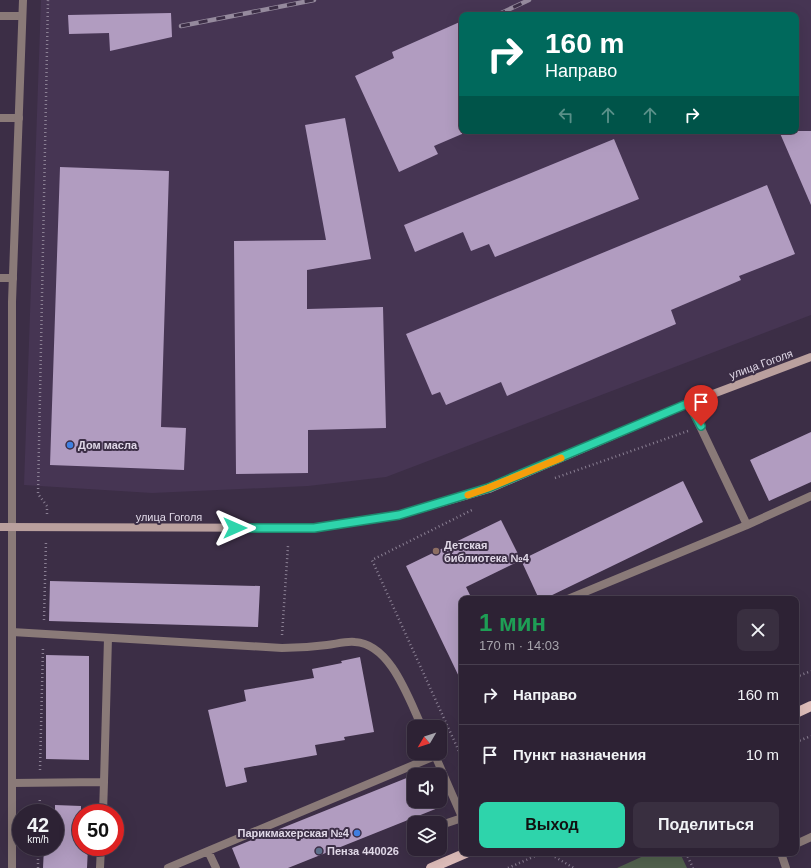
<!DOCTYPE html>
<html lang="ru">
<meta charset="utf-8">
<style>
:root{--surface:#2d2234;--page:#392f40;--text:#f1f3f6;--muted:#a7a4ac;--line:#483f4f;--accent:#2ed4ab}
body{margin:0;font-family:Arial,sans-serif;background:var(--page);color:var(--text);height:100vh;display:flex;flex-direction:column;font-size:15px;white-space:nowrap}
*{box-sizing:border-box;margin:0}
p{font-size:13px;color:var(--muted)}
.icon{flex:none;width:22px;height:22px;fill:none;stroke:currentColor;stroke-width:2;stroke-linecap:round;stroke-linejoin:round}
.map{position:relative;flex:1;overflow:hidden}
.panel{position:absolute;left:459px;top:596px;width:340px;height:260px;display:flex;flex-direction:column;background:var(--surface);border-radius:8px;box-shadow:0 4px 16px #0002,0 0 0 1px var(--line)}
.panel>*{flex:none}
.hud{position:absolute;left:459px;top:12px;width:340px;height:122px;border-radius:8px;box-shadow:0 4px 16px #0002,0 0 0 1px var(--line);background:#00695c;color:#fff;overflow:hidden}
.needle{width:26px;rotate:231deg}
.buttons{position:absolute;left:407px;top:720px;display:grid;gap:8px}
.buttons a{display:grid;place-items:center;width:40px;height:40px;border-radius:8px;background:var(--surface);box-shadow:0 4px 16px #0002,0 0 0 1px var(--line);font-size:20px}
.speed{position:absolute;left:12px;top:804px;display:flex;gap:8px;font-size:20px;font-weight:700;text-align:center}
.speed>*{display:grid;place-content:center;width:52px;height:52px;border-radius:50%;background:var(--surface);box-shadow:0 4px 16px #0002,0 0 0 1px var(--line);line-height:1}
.speed small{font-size:10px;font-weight:400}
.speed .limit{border:6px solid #d22;background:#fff;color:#111}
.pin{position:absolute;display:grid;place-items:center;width:34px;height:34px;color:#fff;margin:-41px -17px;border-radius:50% 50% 50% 0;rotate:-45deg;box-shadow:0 0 4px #0007}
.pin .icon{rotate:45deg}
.me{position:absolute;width:44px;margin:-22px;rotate:90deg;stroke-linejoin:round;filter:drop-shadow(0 0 3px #0008)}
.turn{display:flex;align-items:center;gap:14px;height:84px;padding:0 20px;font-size:18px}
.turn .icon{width:52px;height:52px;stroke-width:2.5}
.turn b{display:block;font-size:28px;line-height:34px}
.lanes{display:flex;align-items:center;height:38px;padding:0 20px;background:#0003;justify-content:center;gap:20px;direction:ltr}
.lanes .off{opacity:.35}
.round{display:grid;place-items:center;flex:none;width:42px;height:42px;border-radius:8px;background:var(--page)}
.head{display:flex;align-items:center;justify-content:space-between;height:68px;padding:0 20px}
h1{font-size:24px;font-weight:700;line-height:30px;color:#1e9e55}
.cta{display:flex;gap:8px;margin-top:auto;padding:8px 20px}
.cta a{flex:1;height:46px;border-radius:8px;background:var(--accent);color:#111;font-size:16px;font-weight:700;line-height:46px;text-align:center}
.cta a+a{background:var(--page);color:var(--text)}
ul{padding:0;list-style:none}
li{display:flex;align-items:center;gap:12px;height:60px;padding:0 20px;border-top:1px solid var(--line)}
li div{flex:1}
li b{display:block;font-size:15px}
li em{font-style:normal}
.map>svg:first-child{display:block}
</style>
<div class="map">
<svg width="811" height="868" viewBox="0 0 811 868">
<rect width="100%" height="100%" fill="#3c2e46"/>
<path fill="#463553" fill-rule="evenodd" d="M41 0H811V315L386 477 308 486 152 493 24 485ZM462 15H796V131H462Z"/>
<path fill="#51614d" d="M650 853H680L687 868H617Z"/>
<path fill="#b19cc0" d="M171 13 172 37 110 51 109 33 69 34 68 15Z
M462 21V134L434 146 438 154 399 172 355 76 394 58 392 52Z
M345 118 371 259 307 270V309L383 307 386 428 308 430V473L236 474 234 241 326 240 305 125Z
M779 131H811V205Z
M614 139 639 199 495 257 489 244 471 251 463 232 415 252 404 225Z
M60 167 169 171 161 427 186 428 184 470 50 465Z
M767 185 795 254 739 276 741 280 671 310 676 324 507 396 501 382 446 405 440 392 432 395 406 334Z
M811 432V482L769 501 750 460Z
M683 481 703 522 544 599H539L521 560Z
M501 520 521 560 466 587 472 599H462V683L406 566Z
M50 581 260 586 258 627 49 621Z
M46 655 89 656V760L46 759Z
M360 657 374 732 344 737 345 740 315 745 317 755 244 768 247 782 226 787 208 710 246 701 244 690 314 678 312 669 342 663 341 661Z
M429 769 431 775H414Z
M414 775V801H440V797L443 806 288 868H240L232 848Z
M55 805 81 806V847H88L87 868H43L44 847H55Z"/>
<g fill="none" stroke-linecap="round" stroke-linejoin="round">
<path stroke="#8b8094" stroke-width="2.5" stroke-dasharray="1 3" stroke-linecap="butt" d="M555 478 688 431
M47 514V506L38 494 48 0
M44 620 46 541
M282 635 288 546
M796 677 811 671
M796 742 811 736
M462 758 372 560 472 510
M40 770 43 647
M39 813 40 797
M548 853 574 868
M686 853 693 868
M38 868V847
M508 868 542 853"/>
<path stroke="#8a7a78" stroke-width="8" d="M0 16H22
M0 118H19
M0 278H13
M689 403 747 525 811 496
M568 599 747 525
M12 632 282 648C297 648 312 647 327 645 336 644 346 641 355 642 391 644 409 700 422 727
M434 753 462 817
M12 783 104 782 108 638
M103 813 104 782
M447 823 462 818
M796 844 811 837
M208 851 435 756
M781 853 786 868
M100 868 101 847
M168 868 208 851 216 868"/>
<path stroke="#8a7a78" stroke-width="8" d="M12 868V302L23 0"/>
<path stroke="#baa09e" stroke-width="8" d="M0 527 314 528 399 515 489 489 689 403 811 357"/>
<path stroke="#dfbebb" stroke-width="10" d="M796 713 811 706
M431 868 466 853"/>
<g stroke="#958a9d" stroke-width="4.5">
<path id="rail" d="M497 15 529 0
M181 26 314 0"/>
</g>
<use href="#rail" stroke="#3c2e46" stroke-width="3" stroke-dasharray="9" stroke-linecap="butt"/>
</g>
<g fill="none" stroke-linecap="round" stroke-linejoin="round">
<g stroke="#1e8a6f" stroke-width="10">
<path id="route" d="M235 528H314L399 515 488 488 689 403 701 426"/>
</g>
<use href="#route" stroke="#2ed4ab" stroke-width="7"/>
<path stroke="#f59e0b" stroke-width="7" d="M468 495 488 488 561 458"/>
</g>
<g fill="#3f7fe0" stroke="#3c2e46" stroke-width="1.5">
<circle cx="70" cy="445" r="4"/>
<circle cx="357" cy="833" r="4"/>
</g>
<circle fill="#8d6e63" stroke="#3c2e46" stroke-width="1.5" cx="436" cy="551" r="4"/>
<circle fill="#5c6f8a" stroke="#3c2e46" stroke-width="1.5" cx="319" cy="851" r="4"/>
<g text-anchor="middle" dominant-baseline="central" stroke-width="4" stroke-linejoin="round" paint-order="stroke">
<g font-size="11" fill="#e0d8e7" stroke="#3c2e46">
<text transform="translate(761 364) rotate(-20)">улица Гоголя</text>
<text x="169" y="517">улица Гоголя</text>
</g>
<g font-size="11" font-weight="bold" fill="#e0d8e7" stroke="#3c2e46" text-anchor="start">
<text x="78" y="445">Дом масла</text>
<text x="444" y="545">Детская<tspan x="444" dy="13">библиотека №4</tspan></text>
<text x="349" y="833" text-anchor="end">Парикмахерская №4</text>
<text x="327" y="851">Пенза 440026</text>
</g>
</g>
</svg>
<div class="buttons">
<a><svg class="needle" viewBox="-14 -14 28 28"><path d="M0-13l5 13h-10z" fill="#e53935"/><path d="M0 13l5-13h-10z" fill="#a7a4ac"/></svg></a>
<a><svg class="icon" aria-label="sound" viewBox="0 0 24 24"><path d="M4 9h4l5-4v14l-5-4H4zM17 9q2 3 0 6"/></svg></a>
<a><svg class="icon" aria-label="layers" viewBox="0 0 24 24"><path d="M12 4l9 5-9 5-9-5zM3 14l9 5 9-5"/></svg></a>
</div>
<div class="speed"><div>42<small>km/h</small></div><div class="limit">50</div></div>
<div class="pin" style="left:701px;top:426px;background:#d93025"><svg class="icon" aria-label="arrive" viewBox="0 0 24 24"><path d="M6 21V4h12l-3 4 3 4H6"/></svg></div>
<svg class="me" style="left:235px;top:528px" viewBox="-20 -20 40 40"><path d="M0-17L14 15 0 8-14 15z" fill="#2ed4ab" stroke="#fff" stroke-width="4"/></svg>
<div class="hud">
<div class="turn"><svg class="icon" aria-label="right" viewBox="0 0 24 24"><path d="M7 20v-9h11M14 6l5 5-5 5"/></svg><div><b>160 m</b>Направо</div></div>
<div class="lanes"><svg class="icon off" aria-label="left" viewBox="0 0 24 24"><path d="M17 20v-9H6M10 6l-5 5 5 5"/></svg><svg class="icon off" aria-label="ahead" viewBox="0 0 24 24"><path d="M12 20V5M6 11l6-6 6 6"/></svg><svg class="icon off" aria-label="ahead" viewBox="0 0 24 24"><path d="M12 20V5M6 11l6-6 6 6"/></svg><svg class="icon" aria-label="right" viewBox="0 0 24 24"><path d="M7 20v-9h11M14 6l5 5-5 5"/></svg></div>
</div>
<section class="panel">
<div class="head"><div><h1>1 мин</h1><p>170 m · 14:03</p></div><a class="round"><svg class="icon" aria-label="close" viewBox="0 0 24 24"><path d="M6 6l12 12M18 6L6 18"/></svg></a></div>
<ul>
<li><svg class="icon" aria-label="right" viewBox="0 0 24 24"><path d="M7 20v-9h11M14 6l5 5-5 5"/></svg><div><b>Направо</b></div><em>160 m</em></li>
<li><svg class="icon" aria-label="arrive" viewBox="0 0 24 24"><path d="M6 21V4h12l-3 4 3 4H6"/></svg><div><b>Пункт назначения</b></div><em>10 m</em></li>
</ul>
<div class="cta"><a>Выход</a><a>Поделиться</a></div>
</section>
</div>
